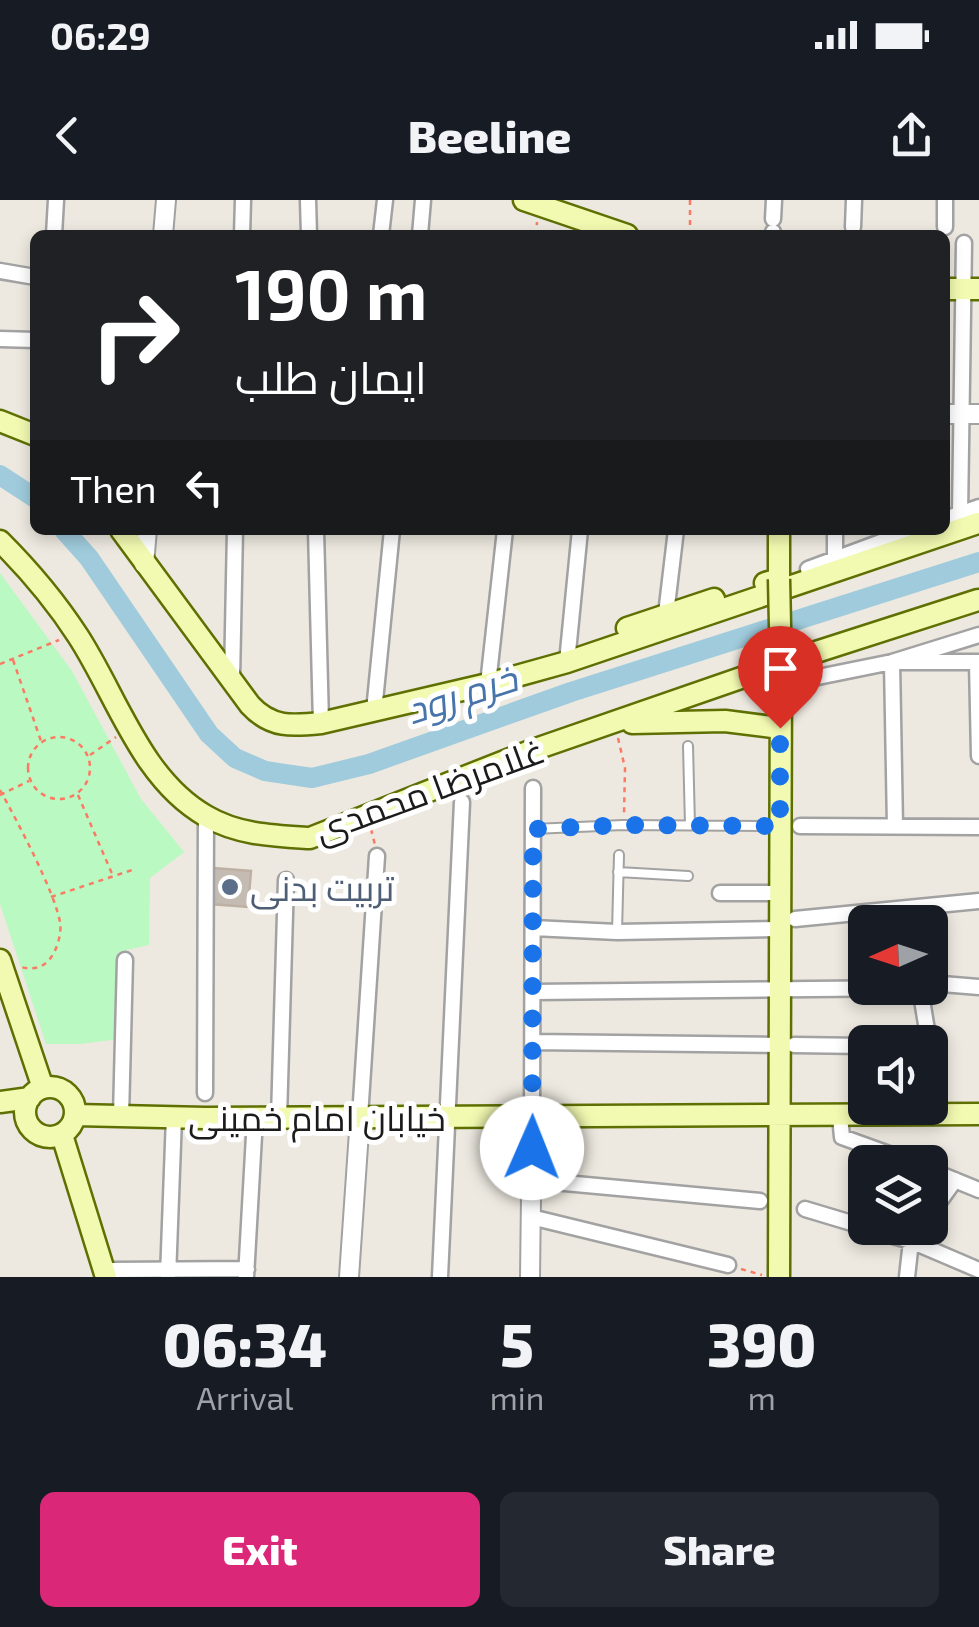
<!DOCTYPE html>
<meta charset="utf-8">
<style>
:root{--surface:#171b24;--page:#242831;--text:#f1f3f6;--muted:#9ea1a6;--accent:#db2777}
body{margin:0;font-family:"Exo 2",Cairo,sans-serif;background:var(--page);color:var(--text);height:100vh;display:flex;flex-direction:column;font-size:38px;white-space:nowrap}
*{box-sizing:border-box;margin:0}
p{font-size:32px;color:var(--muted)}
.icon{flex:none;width:55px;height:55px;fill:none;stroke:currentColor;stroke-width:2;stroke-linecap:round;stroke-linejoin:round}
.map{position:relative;height:1077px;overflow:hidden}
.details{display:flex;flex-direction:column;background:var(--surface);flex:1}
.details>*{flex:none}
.banner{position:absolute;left:30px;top:30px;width:920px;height:305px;border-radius:15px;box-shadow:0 5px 15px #0003;background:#202124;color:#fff;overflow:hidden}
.needle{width:65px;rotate:267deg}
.buttons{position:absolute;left:848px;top:705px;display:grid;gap:20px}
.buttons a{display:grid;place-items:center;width:100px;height:100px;border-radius:15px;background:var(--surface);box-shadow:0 5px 15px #0003;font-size:50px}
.pin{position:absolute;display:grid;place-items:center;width:85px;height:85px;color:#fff;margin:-102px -42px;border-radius:50% 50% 50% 0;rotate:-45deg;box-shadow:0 0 10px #0007}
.pin .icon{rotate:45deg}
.me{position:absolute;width:110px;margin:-55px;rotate:1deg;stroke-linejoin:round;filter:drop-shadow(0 0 8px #0008)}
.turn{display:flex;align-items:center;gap:35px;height:210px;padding:0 40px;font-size:45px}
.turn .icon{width:130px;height:130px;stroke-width:2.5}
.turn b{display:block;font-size:70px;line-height:85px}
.then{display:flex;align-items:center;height:95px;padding:0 40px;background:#0003;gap:20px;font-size:38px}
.eta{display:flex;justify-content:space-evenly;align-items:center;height:170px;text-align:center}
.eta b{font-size:60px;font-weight:800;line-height:70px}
.action{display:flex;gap:20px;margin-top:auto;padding:20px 40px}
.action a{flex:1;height:115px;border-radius:15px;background:var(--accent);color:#fff;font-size:40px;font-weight:800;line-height:115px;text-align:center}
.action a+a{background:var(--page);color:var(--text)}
.status{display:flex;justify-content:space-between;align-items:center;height:70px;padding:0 50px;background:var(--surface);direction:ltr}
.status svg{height:28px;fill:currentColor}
header{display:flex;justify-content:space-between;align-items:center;height:130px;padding:0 40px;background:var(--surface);font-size:45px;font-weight:800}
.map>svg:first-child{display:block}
</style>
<div class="status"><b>06:29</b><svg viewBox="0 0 49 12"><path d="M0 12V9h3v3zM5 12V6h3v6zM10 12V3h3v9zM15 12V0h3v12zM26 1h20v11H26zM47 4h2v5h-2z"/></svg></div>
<header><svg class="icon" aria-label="back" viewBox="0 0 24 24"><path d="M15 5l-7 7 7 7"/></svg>Beeline<svg class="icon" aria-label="share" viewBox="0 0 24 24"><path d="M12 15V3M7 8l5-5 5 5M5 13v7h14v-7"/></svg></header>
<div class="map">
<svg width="979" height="1077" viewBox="0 0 979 1077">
<rect width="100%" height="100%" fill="#ede9e0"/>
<path fill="#baf9c2" d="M0 373 72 471 141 599 184 652 150 678 149 745 118 752 120 839 80 844H46L0 704Z"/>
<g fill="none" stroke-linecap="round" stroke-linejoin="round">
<path stroke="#9fcbdc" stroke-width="20" d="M0 275 35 298
M64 330 89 358 209 534 235 558 265 571 312 578 369 564 571 492 979 362"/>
</g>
<path fill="#c4bcb3" stroke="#beb0a2" stroke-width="2.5" d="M213 668 251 671 248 707 210 704Z"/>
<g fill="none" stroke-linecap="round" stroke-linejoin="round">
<g stroke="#a2a2a2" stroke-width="12">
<path id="service" d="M688 546 690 625
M533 629 623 625 780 626
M618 672 688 676
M617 732 619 655"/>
</g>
<g stroke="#a2a2a2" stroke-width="19">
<path id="minor" d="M308 0 309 35
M773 19 774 0
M853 27 854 0
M945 27V0
M773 32V35
M54 35 56 0
M242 35 243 0
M381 35 385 0
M420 35 423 0
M0 71 35 77
M0 139 35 140
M960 314 964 43
M945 319 979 307
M316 330 321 523
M835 360V330
M808 369 913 330
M666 414 676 330
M567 462 580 330
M977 462 979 556
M813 478 892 462 979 435
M232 479 235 330
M488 484 505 330
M374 511 392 330
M800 626 979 627
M895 627 892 462H979
M720 693H780
M795 719 979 701
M533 728 617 732 780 729
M930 783 979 787
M920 788 929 842
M533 792 913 788
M533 842 780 845
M794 845 865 846
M930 852 938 914
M205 893 206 616
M121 916 125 760
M532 916 533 588
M840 916 842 937 911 962
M360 917 377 656
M279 918 286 680
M930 970 979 990
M532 980 760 1001
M805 1009 865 1027
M930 1015 955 980
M531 1017 728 1065
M865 1028 911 1041 979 1070
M113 1070 247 1069
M168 1077 174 917
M246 1077 255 918
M440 1077 462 602
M907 1077 911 1041 921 1028"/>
</g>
<g stroke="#a2a2a2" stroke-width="22">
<path id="tertiary" d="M163 35 166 0
M945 214H979
M144 364 147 330
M349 1077 360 917
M530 1077 532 916"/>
</g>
<g stroke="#5f7003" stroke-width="25">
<path id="secondary" d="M524 0 627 35
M945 89H979
M0 221 35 235
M121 330 250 505C271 528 292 526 321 523L488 484 567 462 978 323
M0 341C29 370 56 402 78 436 117 496 141 579 206 616 238 635 275 636 310 638L530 551 813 453 978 400
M765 383 779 379V330
M627 428 714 399
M632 523 725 521 780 528
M0 760 43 888
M25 912a25 25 0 1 1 50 0a25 25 0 1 1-50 0Z
M0 902 30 898
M76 915 205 918 979 914
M62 935 106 1077
M779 1077 781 472"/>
</g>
<path stroke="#fb7a63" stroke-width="2.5" stroke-dasharray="5 5" stroke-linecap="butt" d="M536 35 537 22
M690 35V0
M13 460 41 541
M0 464 59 440
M28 568a31 31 0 1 1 62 0a31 31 0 1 1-62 0Z
M618 538 625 568 624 614
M90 555 116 537
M0 590C17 621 54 690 60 722 62 733 57 751 49 760 42 768 32 770 21 767
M0 595 29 581
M78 595 113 676
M371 629 375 645
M51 697 135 669
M741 1069 762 1075"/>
<use href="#service" stroke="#fff" stroke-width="8"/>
<use href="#minor" stroke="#fff" stroke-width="14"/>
<use href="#tertiary" stroke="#fff" stroke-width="18"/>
<use href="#secondary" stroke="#f2fab1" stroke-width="20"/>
<g stroke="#5f7003" stroke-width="25" stroke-linecap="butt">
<path id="secondary-bridge" d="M779 379 781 472"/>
</g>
<use href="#secondary-bridge" stroke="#f2fab1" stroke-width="20"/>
</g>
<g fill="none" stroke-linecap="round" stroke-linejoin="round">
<path stroke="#1a73e8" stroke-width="18" stroke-dasharray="0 32.4" d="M532 948 533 629 623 625 780 626V528"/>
</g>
<circle fill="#5c6f8a" stroke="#fff" stroke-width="4" cx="230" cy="687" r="10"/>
<g text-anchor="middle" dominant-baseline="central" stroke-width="10" stroke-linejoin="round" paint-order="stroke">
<g font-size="35" fill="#1b1b1b" stroke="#fff">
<text transform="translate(429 589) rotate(-20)">غلامرضا محمدی</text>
<text x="317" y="917">خیابان امام خمینی</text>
</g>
<g font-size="35" fill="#4e5e75" stroke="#fff" text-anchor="start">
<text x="250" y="687">تربیت بدنی</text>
</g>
<g font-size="38" font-style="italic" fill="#4774aa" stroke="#fff">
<text transform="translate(461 493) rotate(-18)">خرم رود</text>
</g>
</g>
</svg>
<div class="buttons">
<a><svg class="needle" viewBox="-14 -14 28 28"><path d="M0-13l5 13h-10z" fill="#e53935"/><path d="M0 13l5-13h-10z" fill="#9ea1a6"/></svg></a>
<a><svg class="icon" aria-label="sound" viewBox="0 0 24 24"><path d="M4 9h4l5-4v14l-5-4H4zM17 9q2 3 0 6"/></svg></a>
<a><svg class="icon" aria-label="layers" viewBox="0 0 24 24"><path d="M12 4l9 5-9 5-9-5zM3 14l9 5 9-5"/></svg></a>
</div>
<div class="pin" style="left:780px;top:528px;background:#d93025"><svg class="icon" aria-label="arrive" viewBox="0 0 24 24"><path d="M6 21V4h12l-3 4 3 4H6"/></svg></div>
<svg class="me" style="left:532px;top:948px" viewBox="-20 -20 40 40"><circle r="19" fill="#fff"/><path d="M0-13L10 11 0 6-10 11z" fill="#1a73e8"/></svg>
<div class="banner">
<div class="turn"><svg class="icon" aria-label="right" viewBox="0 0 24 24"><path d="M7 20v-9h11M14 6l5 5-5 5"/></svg><div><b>190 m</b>ایمان طلب</div></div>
<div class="then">Then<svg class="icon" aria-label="left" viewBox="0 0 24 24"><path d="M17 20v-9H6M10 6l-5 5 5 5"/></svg></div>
</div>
</div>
<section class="details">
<div class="eta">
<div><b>06:34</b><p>Arrival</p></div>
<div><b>5</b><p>min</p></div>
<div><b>390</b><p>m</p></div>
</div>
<div class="action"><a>Exit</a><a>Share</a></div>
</section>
